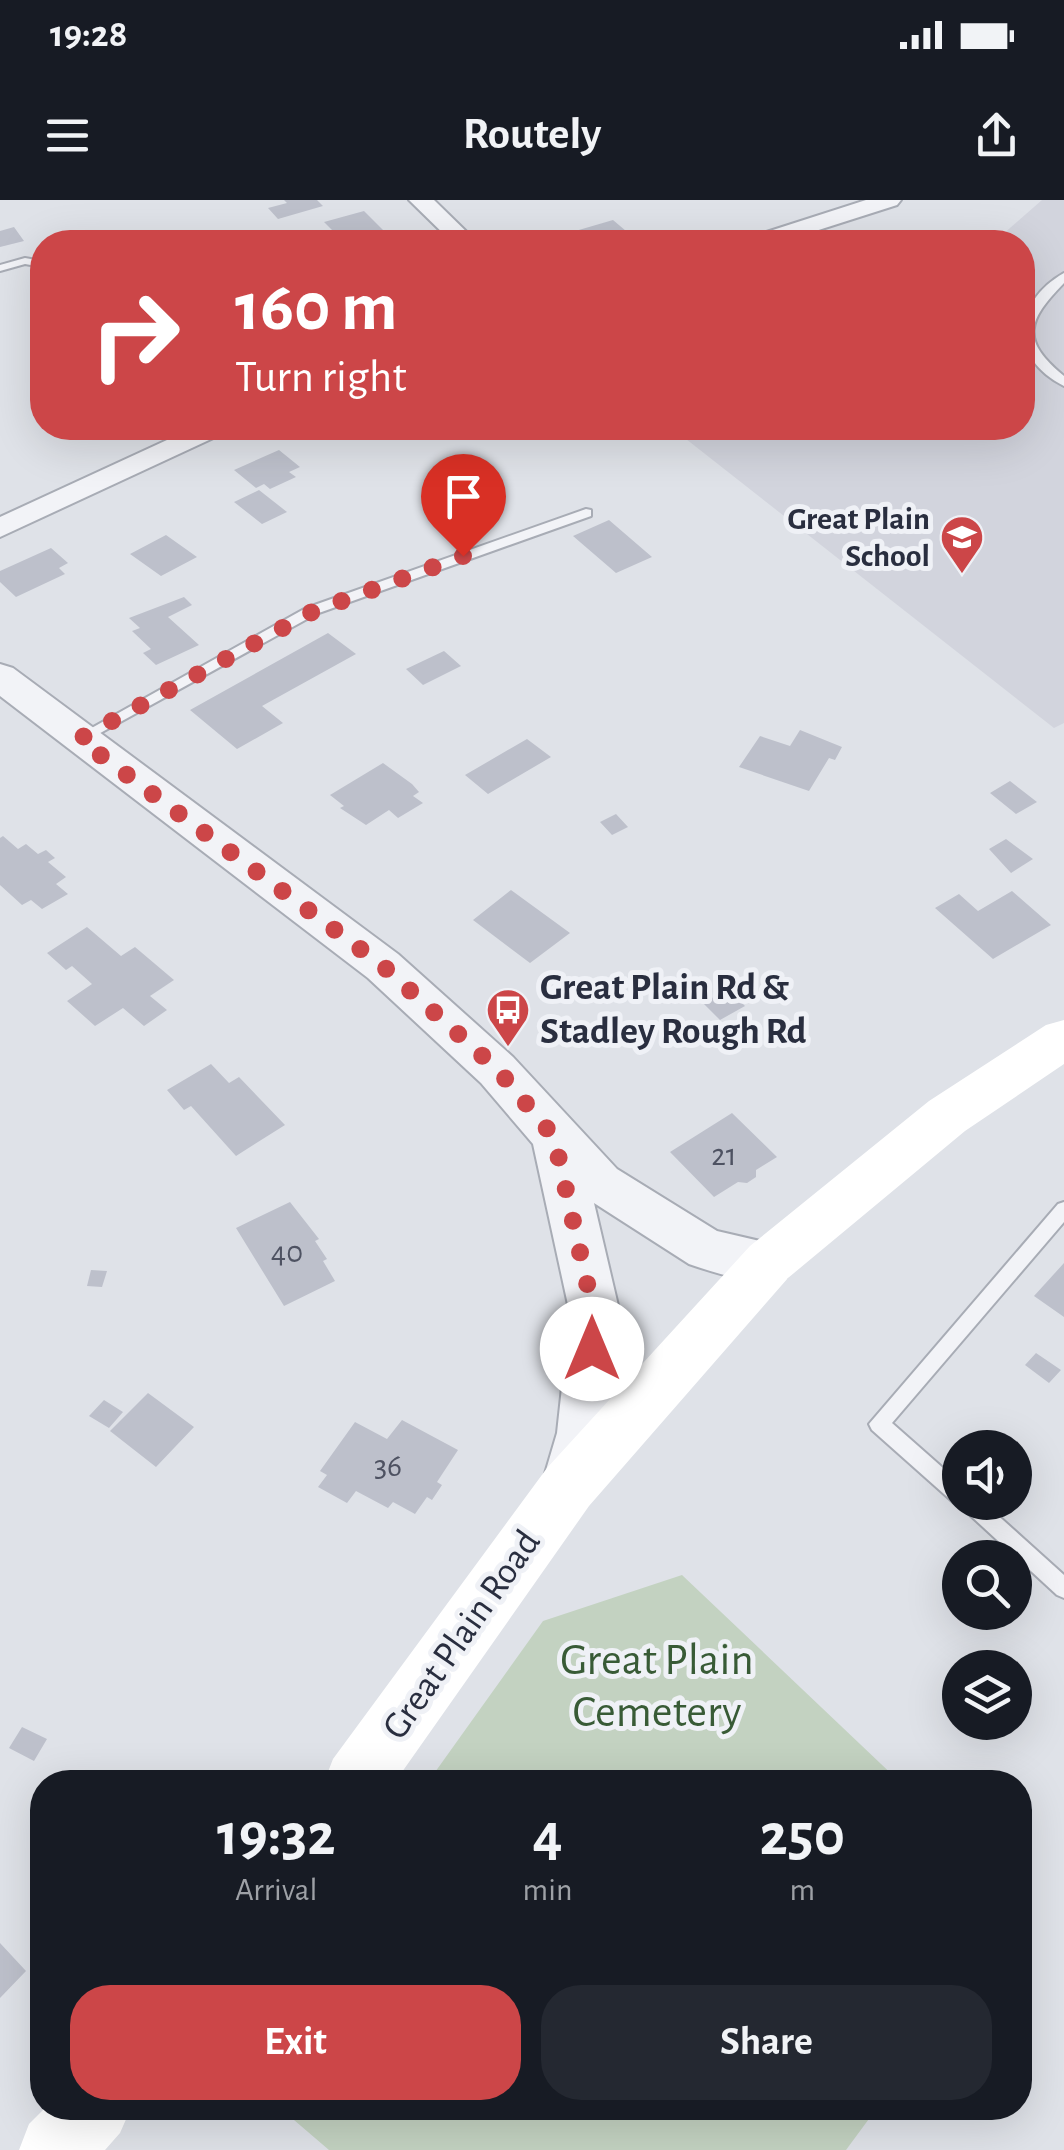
<!DOCTYPE html>
<style>
:root{--surface:#171b24;--page:#242831;--text:#f1f3f6;--muted:#9ea1a6;--accent:#cc4648}
body{margin:0;font-family:"Alegreya Sans",sans-serif;background:var(--page);color:var(--text);height:100vh;display:flex;flex-direction:column;font-size:38px;white-space:nowrap}
*{box-sizing:border-box;margin:0}
p{font-size:32px;color:var(--muted)}
.icon{flex:none;width:55px;height:55px;fill:none;stroke:currentColor;stroke-width:2;stroke-linecap:round;stroke-linejoin:round}
.map{position:relative;flex:1;overflow:hidden}
.drawer{position:absolute;left:30px;top:1570px;width:1002px;height:350px;display:flex;flex-direction:column;background:var(--surface);border-radius:40px;box-shadow:0 10px 40px #0002}
.drawer>*{flex:none}
.banner{position:absolute;left:30px;top:30px;width:1005px;height:210px;border-radius:40px;box-shadow:0 10px 40px #0002;background:#cc4648;color:#fff;overflow:hidden}
.buttons{position:absolute;left:942px;top:1230px;display:grid;gap:20px}
.buttons a{display:grid;place-items:center;width:90px;height:90px;border-radius:50%;background:var(--surface);box-shadow:0 10px 40px #0002;font-size:50px}
.pin{position:absolute;display:grid;place-items:center;width:85px;height:85px;color:#fff;margin:-102px -42px;border-radius:50% 50% 50% 0;rotate:-45deg;box-shadow:0 0 10px #0007}
.pin .icon{rotate:45deg}
.me{position:absolute;width:110px;margin:-55px;rotate:0deg;stroke-linejoin:round;filter:drop-shadow(0 0 8px #0008)}
.turn{display:flex;align-items:center;gap:35px;height:210px;padding:0 40px;font-size:45px}
.turn .icon{width:130px;height:130px;stroke-width:2.5}
.turn b{display:block;font-size:70px;line-height:85px}
.eta{display:flex;justify-content:space-evenly;align-items:center;height:170px;text-align:center}
.eta b{font-size:60px;font-weight:700;line-height:70px}
.cta{display:flex;gap:20px;margin-top:auto;padding:20px 40px}
.cta a{flex:1;height:115px;border-radius:40px;background:var(--accent);color:#fff;font-size:40px;font-weight:700;line-height:115px;text-align:center}
.cta a+a{background:var(--page);color:var(--text)}
.status{display:flex;justify-content:space-between;align-items:center;height:70px;padding:0 50px;background:var(--surface);direction:ltr}
.status svg{height:28px;fill:currentColor}
header{display:flex;justify-content:space-between;align-items:center;height:130px;padding:0 40px;background:var(--surface);font-size:45px;font-weight:700}
.map>svg:first-child{display:block}
</style>
<div class="status"><b>19:28</b><svg viewBox="0 0 49 12"><path d="M0 12V9h3v3zM5 12V6h3v6zM10 12V3h3v9zM15 12V0h3v12zM26 1h20v11H26zM47 4h2v5h-2z"/></svg></div>
<header><svg class="icon" aria-label="menu" viewBox="0 0 24 24"><path d="M4 6h16M4 12h16M4 18h16"/></svg>Routely<svg class="icon" aria-label="share" viewBox="0 0 24 24"><path d="M12 15V3M7 8l5-5 5 5M5 13v7h14v-7"/></svg></header>
<div class="map">
<svg width="1064" height="1950" viewBox="0 0 1064 1950">
<rect width="100%" height="100%" fill="#dfe2e8"/>
<path fill="#d2d4dd" d="M1042 0H1064V523L1054 528 672 228H1022V42H994Z"/>
<path fill="#c3d2c1" d="M682 1375 900 1582H428L543 1421Z
M280 1908H877L846 1950H329Z"/>
<path fill="#bdc0cb" d="M284 0H317L323 6 278 19 268 8 287 3Z
M364 11 395 42H344L324 22Z
M613 20 639 42H552L548 39Z
M14 27 24 41 0 47V31Z
M279 250 300 267 289 272 296 277 270 289 264 284 256 288 234 270Z
M259 290 287 312 262 324 234 302Z
M489 293 498 302 473 311 465 301Z
M609 320 652 357 616 373 573 336Z
M166 335 197 357 161 376 130 354Z
M51 348 68 363 59 368 65 374 16 397 0 382V371Z
M184 397 192 405 168 417 199 445 156 465 143 453 151 449 132 431 140 428 129 418Z
M328 433 356 454 262 506 283 523 237 549 190 510Z
M444 451 461 466 423 485 406 469Z
M800 530 842 547 835 560 829 558 809 591 739 567 760 536 790 546Z
M527 539 551 557 488 594 465 575Z
M383 563 412 584 419 592 413 596 423 603 398 618 389 610 366 625 340 608 344 606 330 595Z
M1010 581 1037 602 1016 614 990 593Z
M616 614 628 627 612 635 600 622Z
M3 636 18 649 26 644 38 654 46 650 55 658 48 662 66 677 56 684 68 694 42 709 31 700 22 705 0 685V638Z
M1006 639 1033 659 1011 673 989 649Z
M511 690 570 733 530 763 473 720Z
M1012 691 1051 725 993 759 935 708 959 694 978 711Z
M87 727 121 756 135 747 174 780 150 796 167 810 144 826 123 808 95 826 67 801 92 784 72 766 66 770 47 753Z
M728 789 745 806 720 820 703 803Z
M211 864 229 883 239 877 285 925 236 956 191 906 184 910 167 890Z
M732 913 777 957 756 970V977L747 983 738 982 714 997 670 952Z
M290 1002 319 1039 315 1041 327 1059 323 1061 335 1081 284 1106 236 1028Z
M1064 1063V1117L1034 1096Z
M91 1070 107 1071 102 1087 87 1086Z
M1036 1153 1061 1170 1049 1183 1025 1165Z
M148 1193 194 1227 156 1267 110 1231Z
M104 1200 123 1212 109 1228 89 1216Z
M402 1220 458 1250 437 1282 442 1285 432 1300 427 1297 415 1314 393 1302 388 1308 356 1291 347 1303 318 1287 327 1275 320 1271 355 1222 387 1239Z
M22 1527 47 1539 34 1561 9 1548Z
M0 1743 26 1771 0 1798Z"/>
<g fill="none" stroke-linecap="round" stroke-linejoin="round">
<g stroke="#a8acb5" stroke-width="4">
<path id="service" d="M25 58 42 61V67L25 64 0 71V65Z
M1064 73V83C1027 121 1020 140 1064 176V186C1008 158 1013 102 1064 73Z
M586 309 591 310V316L316 414 84 542H74L72 539 306 408Z
M1064 1002V1022L892 1223 960 1283V1302H983L1064 1375V1398L1057 1395 959 1305 953 1302 872 1230 869 1224 1058 1004Z"/>
</g>
<g stroke="#a8acb5" stroke-width="4">
<path id="minor" d="M409 0H434L477 42H452Z
M866 0H901L897 5 781 42H747L751 37Z
M193 228H226L222 234 0 337V317Z"/>
</g>
<g stroke="#a8acb5" stroke-width="4">
<path id="tertiary" d="M0 464 13 468 398 754 513 857 617 969 717 1031 786 1047 794 1062 786 1077C757 1087 718 1074 689 1064L594 1003 620 1114 609 1233 587 1304 568 1312 549 1304 541 1287 557 1233 570 1114 533 944 481 883 368 778 0 496Z"/>
</g>
<use href="#service" fill="#f2f3f7" fill-rule="evenodd"/>
<use href="#minor" fill="#f2f3f7" fill-rule="evenodd"/>
<use href="#tertiary" fill="#f2f3f7" fill-rule="evenodd"/>
<path fill="#fff" fill-rule="evenodd" d="M1064 820V864L965 931 788 1078 589 1306 395 1582H324L333 1559 547 1268 750 1046 929 901 1046 825Z
M45 1908H131L120 1933 105 1950H19L29 1924Z"/>
</g>
<g fill="none" stroke-linecap="round" stroke-linejoin="round">
<path stroke="#cc4648" stroke-width="18" stroke-dasharray="0 32.4" d="M463 356 312 412 79 539 383 766 498 870 554 937 594 1114 592 1149"/>
</g>
<defs>
<g id="school-pin" transform="scale(2.25)"><path d="M0 17L-7.5 6A9.5 9.5 0 1 1 7.5 6Z" fill="#cc4648" stroke="#eff1f6"/><path d="M0-5L7-2L0 1L-7-2ZM-4 1L0 2.5L4 1V4Q0 6-4 4Z" fill="#fff"/></g>
<g id="bus-pin" transform="scale(2.25)"><path d="M0 17L-7.5 6A9.5 9.5 0 1 1 7.5 6Z" fill="#cc4648" stroke="#eff1f6"/><path d="M-5-6H5V4H4V6H2V4H-2V6H-4V4H-5ZM-3.5-4V0h7V-4ZM-3.5 1.2v1.5H-2V1.2ZM2 1.2v1.5H3.5V1.2Z" fill="#fff"/></g>
</defs>
<g fill-rule="evenodd">
<use href="#school-pin" x="962" y="337"/>
<use href="#bus-pin" x="508" y="810"/>
</g>
<g text-anchor="middle" dominant-baseline="central" stroke-width="10" stroke-linejoin="round" paint-order="stroke">
<g font-size="32" font-weight="bold" fill="#292e3f" stroke="#eff1f6" text-anchor="end">
<text x="930" y="319">Great Plain<tspan x="930" dy="37">School</tspan></text>
</g>
<g font-size="32" fill="#4e5262">
<text x="724" y="955">21</text>
<text x="287" y="1052">40</text>
<text x="388" y="1266">36</text>
</g>
<g font-size="38" font-weight="bold" fill="#292e3f" stroke="#eff1f6" text-anchor="start">
<text x="540" y="788">Great Plain Rd &amp;<tspan x="540" dy="44">Stadley Rough Rd</tspan></text>
</g>
<g font-size="38" fill="#292e3f" stroke="#eff1f6">
<text transform="translate(462 1435) rotate(-55)">Great Plain Road</text>
</g>
<g font-size="45" fill="#385b36" stroke="#eff1f6">
<text x="657" y="1460">Great Plain<tspan x="657" dy="52">Cemetery</tspan></text>
</g>
</g>
</svg>
<div class="buttons">
<a><svg class="icon" aria-label="sound" viewBox="0 0 24 24"><path d="M4 9h4l5-4v14l-5-4H4zM17 9q2 3 0 6"/></svg></a>
<a><svg class="icon" aria-label="search" viewBox="0 0 24 24"><circle cx="10" cy="10" r="6"/><path d="M15 15l6 6"/></svg></a>
<a><svg class="icon" aria-label="layers" viewBox="0 0 24 24"><path d="M12 4l9 5-9 5-9-5zM3 14l9 5 9-5"/></svg></a>
</div>
<div class="pin" style="left:463px;top:356px;background:#d93025"><svg class="icon" aria-label="arrive" viewBox="0 0 24 24"><path d="M6 21V4h12l-3 4 3 4H6"/></svg></div>
<svg class="me" style="left:592px;top:1149px" viewBox="-20 -20 40 40"><circle r="19" fill="#fff"/><path d="M0-13L10 11 0 6-10 11z" fill="#cc4648"/></svg>
<div class="banner">
<div class="turn"><svg class="icon" aria-label="right" viewBox="0 0 24 24"><path d="M7 20v-9h11M14 6l5 5-5 5"/></svg><div><b>160 m</b>Turn right</div></div>
</div>
<section class="drawer">
<div class="eta">
<div><b>19:32</b><p>Arrival</p></div>
<div><b>4</b><p>min</p></div>
<div><b>250</b><p>m</p></div>
</div>
<div class="cta"><a>Exit</a><a>Share</a></div>
</section>
</div>
